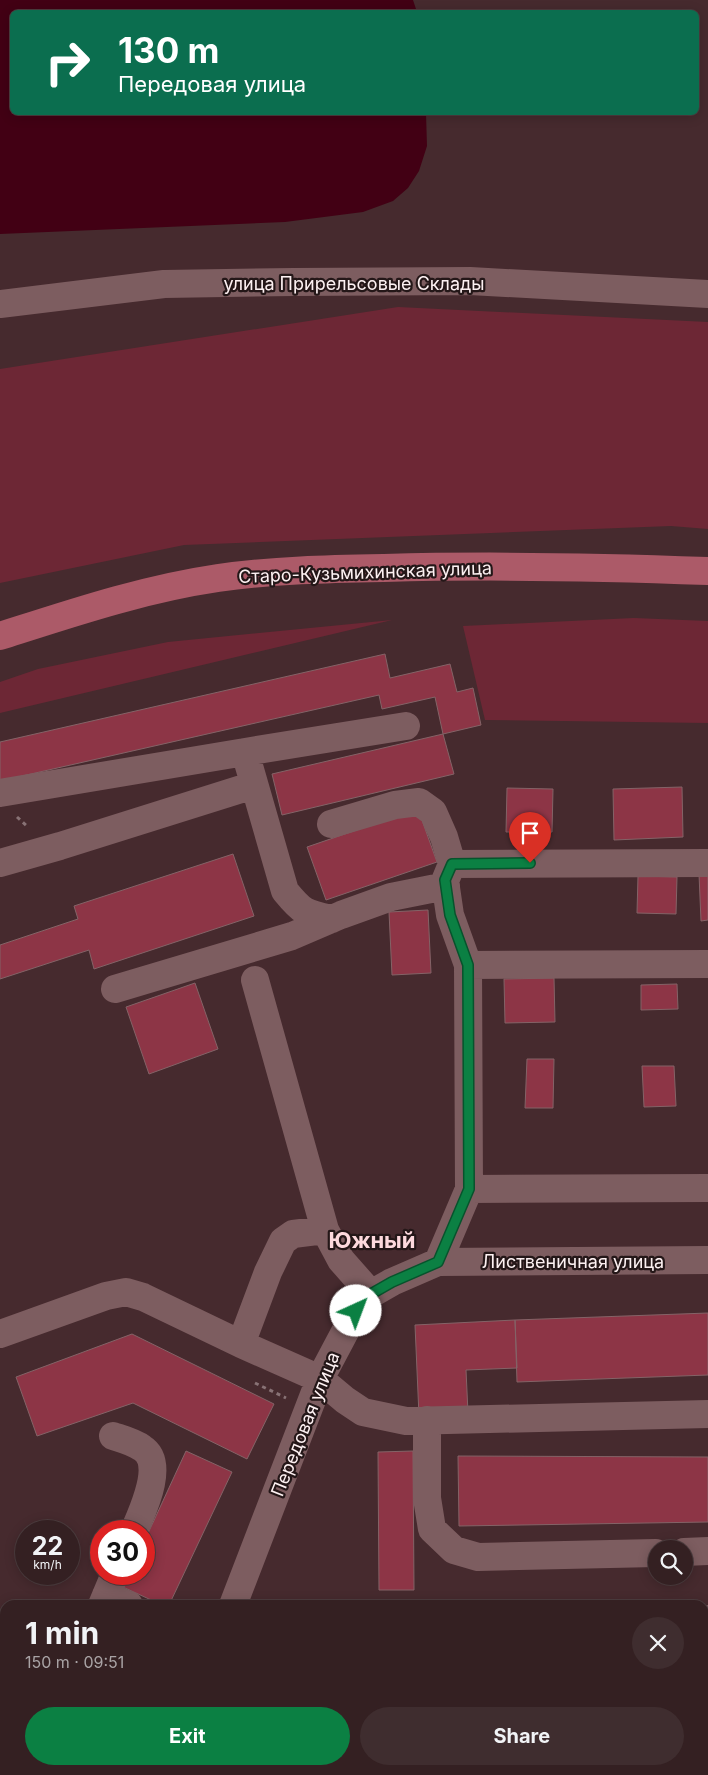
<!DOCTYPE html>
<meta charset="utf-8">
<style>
:root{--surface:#342022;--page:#3f2d2f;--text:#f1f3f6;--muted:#a9a3a5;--line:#4e3e40;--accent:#0b8043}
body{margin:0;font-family:Inter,sans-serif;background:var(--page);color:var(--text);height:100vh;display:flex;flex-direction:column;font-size:19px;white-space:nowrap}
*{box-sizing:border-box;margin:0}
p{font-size:16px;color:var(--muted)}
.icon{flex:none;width:28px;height:28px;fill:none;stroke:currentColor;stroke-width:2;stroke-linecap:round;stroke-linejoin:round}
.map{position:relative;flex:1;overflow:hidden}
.sheet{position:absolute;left:0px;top:1600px;width:709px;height:175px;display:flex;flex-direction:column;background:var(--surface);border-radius:15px 15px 0 0;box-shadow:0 2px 12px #0003,0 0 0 1px var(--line)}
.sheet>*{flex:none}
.top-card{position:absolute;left:10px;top:10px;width:689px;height:105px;border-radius:8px;box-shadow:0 2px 12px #0003,0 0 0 1px var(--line);background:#0b6e4f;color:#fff;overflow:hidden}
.controls{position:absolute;left:648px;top:1540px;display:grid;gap:10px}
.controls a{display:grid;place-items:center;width:45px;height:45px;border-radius:50%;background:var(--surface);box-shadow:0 2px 12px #0003,0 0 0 1px var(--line);font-size:25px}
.speed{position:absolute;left:15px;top:1520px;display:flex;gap:10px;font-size:25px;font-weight:700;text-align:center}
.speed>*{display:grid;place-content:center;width:65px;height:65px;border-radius:50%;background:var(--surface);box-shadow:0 2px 12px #0003,0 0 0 1px var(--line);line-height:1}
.speed small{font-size:12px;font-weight:400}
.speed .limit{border:8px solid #d22;background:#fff;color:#111}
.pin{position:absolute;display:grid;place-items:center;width:42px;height:42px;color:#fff;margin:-51px -21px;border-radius:50% 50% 50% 0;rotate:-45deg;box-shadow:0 0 5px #0007}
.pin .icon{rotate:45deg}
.me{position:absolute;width:55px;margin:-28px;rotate:43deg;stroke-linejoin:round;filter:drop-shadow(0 0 4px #0008)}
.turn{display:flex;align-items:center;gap:18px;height:105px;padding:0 25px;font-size:22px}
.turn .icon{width:65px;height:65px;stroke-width:2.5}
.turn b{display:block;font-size:35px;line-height:42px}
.round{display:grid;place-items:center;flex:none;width:52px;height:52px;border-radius:26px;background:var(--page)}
.overview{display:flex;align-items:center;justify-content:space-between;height:85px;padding:0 25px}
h1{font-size:30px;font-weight:700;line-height:38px}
.cta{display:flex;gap:10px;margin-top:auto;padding:10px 25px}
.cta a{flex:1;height:58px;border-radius:30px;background:var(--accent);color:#fff;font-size:20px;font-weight:700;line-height:58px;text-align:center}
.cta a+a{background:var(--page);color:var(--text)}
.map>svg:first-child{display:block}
</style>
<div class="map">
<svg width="708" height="1775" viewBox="0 0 708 1775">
<rect width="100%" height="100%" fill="#462a2e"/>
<path fill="#6d2735" d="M398 307 708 322V529L671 526 184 545 0 583V369Z
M634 618 708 621V723L485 720 463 626Z
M392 620 0 713V682L38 669 168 642Z"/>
<path fill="#420014" d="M0 0H413L417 12H12V112L426 113 427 146 419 171 408 188 393 201 363 212 285 222 0 234Z"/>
<path fill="#8d3546" stroke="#846367" d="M385 654 390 678 450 664 457 692 473 688 481 725 443 734 435 697 382 709 379 695 0 781V742Z
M443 734 454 774 282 815 272 774Z
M682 787 683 837 614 840 613 789Z
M507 788 553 789 552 832H506Z
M418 809 437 862 326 900 307 847Z
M233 854 254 916 94 969 89 950 0 979V945L78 919 74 906Z
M699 874H708V920L701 921Z
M638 876 677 877 676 914 637 913Z
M428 910 431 973 392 975 389 912Z
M554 978 555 1022 505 1023 504 979Z
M195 983 218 1049 149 1074 126 1007Z
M677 984 678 1009 641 1010V985Z
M527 1059H554L553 1108H525Z
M642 1066H674L676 1106 644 1107Z
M708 1313V1375L517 1382 515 1320Z
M515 1320 517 1368 466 1370 468 1413 419 1416 415 1325Z
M132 1334 274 1404 247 1459 133 1403 37 1436 16 1377Z
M186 1451 232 1472 169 1605H162L123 1587 129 1574H144V1542Z
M413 1451 414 1590H379L378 1452Z
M458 1456 708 1457V1522L459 1526Z
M704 1667H708V1724H704Z
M57 1770H101L98 1775H67Z
M334 1770H506L504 1775H346Z"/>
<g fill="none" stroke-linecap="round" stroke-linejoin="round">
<path stroke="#887275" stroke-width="3" stroke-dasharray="4 4" stroke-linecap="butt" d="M17 817 28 827
M255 1383 286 1398"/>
<path stroke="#7d5d60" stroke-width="28" d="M0 304 164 284 294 282 470 281 708 294
M0 793 245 752
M331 824 395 805 419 802 433 812 444 837 452 864
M0 863 60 846 254 785
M332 919C305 913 303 913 285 891L245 752 406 726
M468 965 708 964
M255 980 325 1230 341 1260 371 1294
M115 989 292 936 341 915 391 897 446 886
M469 1189 708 1188
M438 1262 708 1260
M0 1334 106 1296 126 1292 143 1297 241 1344 320 1379 345 1400 363 1412 406 1421 708 1414
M241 1344 268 1272 283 1241 293 1234 325 1230
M427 1420V1498L432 1529 454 1550 478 1557 656 1553
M113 1436C122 1439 134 1442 142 1448 166 1463 142 1512 134 1531
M684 1552 708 1551
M106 1595 129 1605
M102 1605 115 1574
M233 1605 320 1379 356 1311 371 1294 392 1282 438 1262 469 1189 468 965 450 915 445 881 452 864 708 863
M704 1619H708
M263 1770 274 1775
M157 1772 163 1775
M29 1775 31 1770
M527 1775V1770"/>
<path stroke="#ac5a68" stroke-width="28" d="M0 636C72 613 143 589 218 578 273 570 329 569 384 568 492 565 600 567 708 571"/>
</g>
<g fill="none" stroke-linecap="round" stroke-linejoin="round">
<g stroke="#07532c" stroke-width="12">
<path id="route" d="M356 1311 371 1294 392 1282 438 1262 469 1189 468 965 450 915 445 880 452 864 530 863"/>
</g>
<use href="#route" stroke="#0b8043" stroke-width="9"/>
</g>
<g text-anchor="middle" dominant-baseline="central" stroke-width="4.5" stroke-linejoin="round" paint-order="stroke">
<g font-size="18" fill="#fdf1f2" stroke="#241718">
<text x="354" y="283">улица Прирельсовые Склады</text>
<text transform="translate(365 572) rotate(-2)">Старо-Кузьмихинская улица</text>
<text x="573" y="1261">Лиственичная улица</text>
<text transform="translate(305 1424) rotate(-68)">Передовая улица</text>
</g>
<g font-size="22" font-weight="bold" fill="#fdd9dd" stroke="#241718">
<text x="372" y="1240">Южный</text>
</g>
</g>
</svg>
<div class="controls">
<a><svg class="icon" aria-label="search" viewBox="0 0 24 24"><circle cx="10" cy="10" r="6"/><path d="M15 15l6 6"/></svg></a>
</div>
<div class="speed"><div>22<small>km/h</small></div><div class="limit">30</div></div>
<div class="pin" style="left:530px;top:863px;background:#d93025"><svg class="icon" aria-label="arrive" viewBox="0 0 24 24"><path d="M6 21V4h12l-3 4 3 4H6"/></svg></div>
<svg class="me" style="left:356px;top:1311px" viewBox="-20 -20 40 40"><circle r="19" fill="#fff"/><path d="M0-13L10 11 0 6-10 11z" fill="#0b8043"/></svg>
<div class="top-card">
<div class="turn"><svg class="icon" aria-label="right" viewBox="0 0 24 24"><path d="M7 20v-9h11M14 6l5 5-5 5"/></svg><div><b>130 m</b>Передовая улица</div></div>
</div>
<section class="sheet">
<div class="overview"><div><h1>1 min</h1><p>150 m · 09:51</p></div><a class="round"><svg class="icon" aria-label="close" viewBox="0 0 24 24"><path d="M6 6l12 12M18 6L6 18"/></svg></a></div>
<div class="cta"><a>Exit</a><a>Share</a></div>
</section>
</div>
